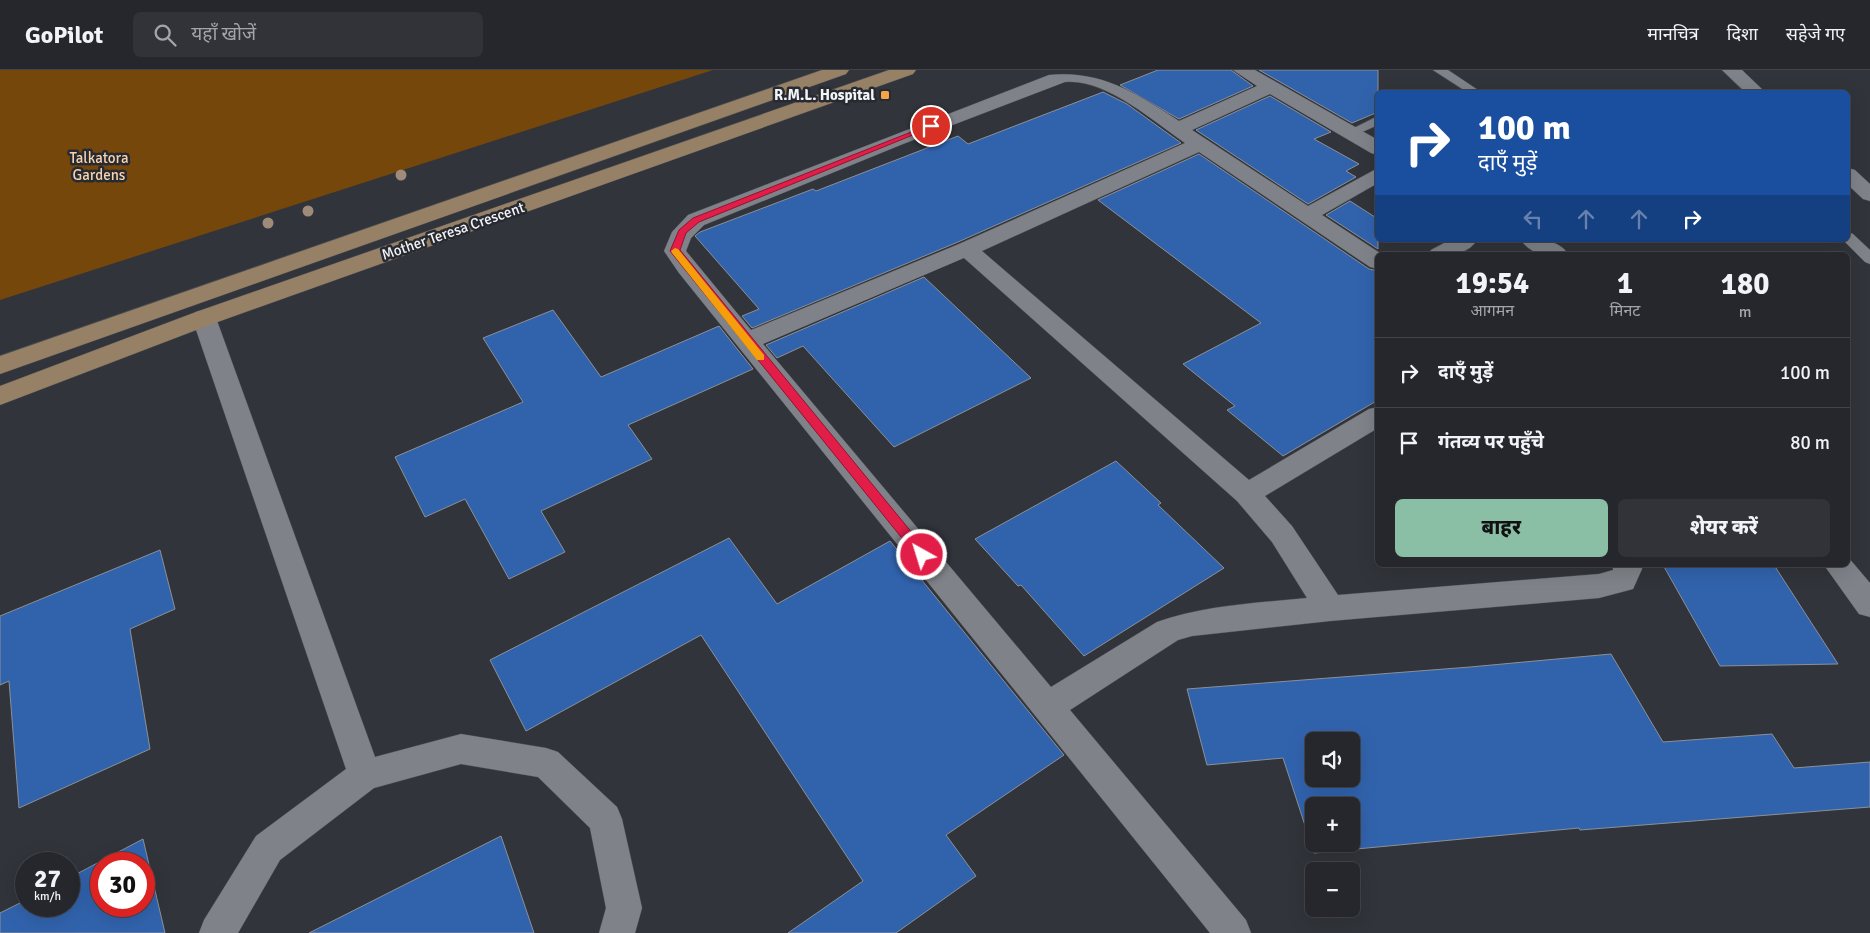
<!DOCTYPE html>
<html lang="hi">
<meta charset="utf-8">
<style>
:root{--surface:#25272c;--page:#313338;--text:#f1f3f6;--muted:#a3a5a9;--line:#424448;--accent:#8abfa5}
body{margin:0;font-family:Signika,"Noto Sans Devanagari",sans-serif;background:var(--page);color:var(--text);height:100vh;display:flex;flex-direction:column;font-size:19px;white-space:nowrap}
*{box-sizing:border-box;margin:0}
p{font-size:16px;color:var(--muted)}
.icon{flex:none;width:28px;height:28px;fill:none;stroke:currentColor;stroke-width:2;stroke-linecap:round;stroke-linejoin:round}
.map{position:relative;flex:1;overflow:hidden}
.details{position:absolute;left:1375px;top:182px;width:475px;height:315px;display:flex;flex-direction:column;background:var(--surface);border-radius:8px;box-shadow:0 5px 20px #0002,0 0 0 1px var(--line)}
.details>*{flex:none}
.top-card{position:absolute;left:1375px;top:20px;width:475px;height:152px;border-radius:8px;box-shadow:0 5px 20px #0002,0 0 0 1px var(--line);background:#1a4fa0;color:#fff;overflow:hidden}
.buttons{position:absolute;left:1305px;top:662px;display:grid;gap:10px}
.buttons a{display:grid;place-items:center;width:55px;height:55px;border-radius:8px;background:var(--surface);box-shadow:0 5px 20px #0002,0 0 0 1px var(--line);font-size:25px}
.speed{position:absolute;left:15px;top:782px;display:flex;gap:10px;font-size:25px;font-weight:700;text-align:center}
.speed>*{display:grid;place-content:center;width:65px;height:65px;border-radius:50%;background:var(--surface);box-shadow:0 5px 20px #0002,0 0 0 1px var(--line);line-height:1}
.speed small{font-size:12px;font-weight:400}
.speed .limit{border:8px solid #d22;background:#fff;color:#111}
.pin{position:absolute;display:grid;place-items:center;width:42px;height:42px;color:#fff;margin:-21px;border:2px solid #fff;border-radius:50%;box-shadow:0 1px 5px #0007}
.me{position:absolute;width:55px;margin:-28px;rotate:321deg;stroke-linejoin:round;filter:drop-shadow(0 0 4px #0008)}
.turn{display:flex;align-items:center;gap:18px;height:105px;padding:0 20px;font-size:22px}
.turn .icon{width:65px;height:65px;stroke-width:2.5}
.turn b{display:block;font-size:35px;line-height:42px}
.lanes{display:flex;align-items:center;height:48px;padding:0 20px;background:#0003;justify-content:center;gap:25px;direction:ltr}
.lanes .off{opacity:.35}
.eta{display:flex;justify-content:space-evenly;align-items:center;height:85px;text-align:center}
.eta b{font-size:30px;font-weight:800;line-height:35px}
.button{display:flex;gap:10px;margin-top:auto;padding:10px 20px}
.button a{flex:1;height:58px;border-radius:8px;background:var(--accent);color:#111;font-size:20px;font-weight:800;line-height:58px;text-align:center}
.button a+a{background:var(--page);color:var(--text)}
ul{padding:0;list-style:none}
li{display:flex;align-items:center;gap:15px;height:70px;padding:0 20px;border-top:1px solid var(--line)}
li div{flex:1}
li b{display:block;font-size:19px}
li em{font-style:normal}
header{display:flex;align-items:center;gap:30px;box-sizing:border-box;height:70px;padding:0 25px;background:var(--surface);border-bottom:1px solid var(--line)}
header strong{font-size:24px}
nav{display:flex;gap:28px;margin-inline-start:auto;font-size:18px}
.search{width:350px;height:45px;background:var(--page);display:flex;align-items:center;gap:12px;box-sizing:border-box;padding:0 18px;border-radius:8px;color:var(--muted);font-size:19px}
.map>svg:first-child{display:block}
</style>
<header>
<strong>GoPilot</strong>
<div class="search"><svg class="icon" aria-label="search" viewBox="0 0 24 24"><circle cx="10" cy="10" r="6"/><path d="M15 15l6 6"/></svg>यहाँ खोजें</div>
<nav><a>मानचित्र</a><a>दिशा</a><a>सहेजे गए</a></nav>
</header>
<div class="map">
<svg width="1870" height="863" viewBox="0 0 1870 863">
<rect width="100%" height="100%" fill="#31343a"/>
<path fill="#76470b" d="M0 0H713L0 230Z"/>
<path fill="#3163ad" stroke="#8c9096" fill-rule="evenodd" d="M1158 0H1231L1253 16 1179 49 1120 15Z
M1259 0H1378V42L1352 53Z
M1103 22 1127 34 1181 73 958 172 752 258 742 246 759 239 695 166 700 162 813 119 816 121 958 66 968 74Z
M1270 26 1331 62 1314 69 1359 94 1346 101 1356 107 1308 134 1196 60Z
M1199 84 1369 199 1378 201V330L1283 386 1227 340 1235 336 1183 294 1261 253 1098 130Z
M1350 131 1378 149V179L1326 145Z
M924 207 1031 308 894 377 803 276 777 288 766 275Z
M553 240 601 307 719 256 753 299 628 355 652 389 541 441 565 482 509 509 465 429 425 447 395 387 523 332 483 268Z
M1116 391 1161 433 1158 435 1224 498 1084 586 1021 515 1018 516 975 469Z
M729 468 777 534 890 471 1064 685 946 765 976 806 896 863H788L863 811 701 565 526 661 490 590Z
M160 480 175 539 130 559 150 679 19 738 9 611 0 615V546Z
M1663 495H1774L1838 594 1720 596Z
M1611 584 1663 672 1772 664 1794 698 1870 692V737L1580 760 1579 758 1314 783 1283 688 1207 695 1187 619 1470 597ZM1314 671H1351V709H1314ZM1314 736H1351V774H1314Z
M501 766 534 863H309Z
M143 769 165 863H0V843L26 830V836H69V808ZM101 794H144V836H101Z"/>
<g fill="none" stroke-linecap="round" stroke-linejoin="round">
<g stroke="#4d5054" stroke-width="1">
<path id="lane" d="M1433 0H1448L1481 22H1467Z
M1378 46V55L1351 67 1344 63Z
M1848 162 1853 164 1870 180V194L1865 192 1843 170H1848Z"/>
</g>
<g stroke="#4d5054" stroke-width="1">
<path id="street" d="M1233 0H1255L1378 70V85L1371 83 1270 24 1192 60 1308 136 1378 98V113L1322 145 1383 185H1378V199L1370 197 1199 82 982 181 1249 410 1369 339 1378 337V358L1265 426 1292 456 1338 525 1599 504 1613 500V495H1641L1642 499 1633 519 1599 528 1330 551 1192 566 1178 570 1070 640 1246 850 1251 863H1210L679 203 664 181 672 162 688 145 1049 5C1102 0 1137 24 1179 51L1257 16ZM1065 12C1105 8 1153 51 1185 73L959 174 751 260 686 181 691 168 704 155 903 74ZM964 188 1237 431 1272 472 1307 528C1257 533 1205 535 1157 552L1051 617 763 274Z
M1722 0H1742L1765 22H1745Z
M1848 98 1855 100 1870 114V131L1863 129 1848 115Z
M1450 170H1477C1466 187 1446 185 1428 185L1431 180Z
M1521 170C1539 170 1558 168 1569 185 1551 185 1532 187 1521 170Z
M204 240 212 242 216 248 375 687 461 664 546 678 558 682 617 737 622 749 642 838 635 863H599L606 838 590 758 538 707 461 694 374 718 280 790 238 863H199L204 850 256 766 346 699 192 248 196 242Z
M1848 487 1870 513V547L1859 544 1824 495H1848Z"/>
</g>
<g stroke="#4d5054" stroke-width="1">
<path id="secondary" d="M822 0H849L846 4 0 304V286Z
M889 0H916L913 4 212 254 0 335V316L196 242Z"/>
</g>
<use href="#lane" fill="#7f8389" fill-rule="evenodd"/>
<use href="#street" fill="#7f8389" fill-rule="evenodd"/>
<use href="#secondary" fill="#968166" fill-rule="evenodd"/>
</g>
<g fill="#9e8b7a">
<circle cx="401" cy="105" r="5.5"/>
<circle cx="308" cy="141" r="5.5"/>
<circle cx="268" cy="153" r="5.5"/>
</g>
<path fill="#e11d48" stroke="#92132f" d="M929 55 935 56 699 152 686 163 680 180 927 481 928 485 922 490 918 488 670 181 679 160 693 148Z"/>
<path fill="#f59e0b" d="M675 178 678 179 764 285V290H757L672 183 671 181Z"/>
<rect fill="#f6a246" stroke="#272a30" stroke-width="2" x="880" y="20" width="10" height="10" rx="2.5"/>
<g text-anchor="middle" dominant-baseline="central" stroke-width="5" stroke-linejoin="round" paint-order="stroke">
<g font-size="15" font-weight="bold" fill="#f2f4f7" stroke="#272a30" text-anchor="end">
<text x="875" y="25">R.M.L. Hospital</text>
</g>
<g font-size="15" fill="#f8d2ae" stroke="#272a30">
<text x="99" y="88">Talkatora<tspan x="99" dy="17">Gardens</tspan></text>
</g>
<g font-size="15" fill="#f2f4f7" stroke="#272a30">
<text transform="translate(453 161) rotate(-19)">Mother Teresa Crescent</text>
</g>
</g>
</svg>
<div class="buttons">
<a><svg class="icon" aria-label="sound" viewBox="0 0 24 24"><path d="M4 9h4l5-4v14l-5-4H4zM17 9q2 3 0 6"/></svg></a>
<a>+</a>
<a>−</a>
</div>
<div class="speed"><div>27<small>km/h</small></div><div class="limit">30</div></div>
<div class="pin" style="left:931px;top:56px;background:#d93025"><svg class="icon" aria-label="arrive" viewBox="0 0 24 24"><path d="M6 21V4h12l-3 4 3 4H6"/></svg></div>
<svg class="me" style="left:922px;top:485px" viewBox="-20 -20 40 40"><circle r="17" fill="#e11d48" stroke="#fff" stroke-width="3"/><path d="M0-11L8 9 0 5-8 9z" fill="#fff"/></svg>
<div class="top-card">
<div class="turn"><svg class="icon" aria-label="right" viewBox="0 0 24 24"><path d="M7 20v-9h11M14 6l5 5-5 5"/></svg><div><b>100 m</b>दाएँ मुड़ें</div></div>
<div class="lanes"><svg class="icon off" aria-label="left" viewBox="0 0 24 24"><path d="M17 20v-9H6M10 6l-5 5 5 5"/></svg><svg class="icon off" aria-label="ahead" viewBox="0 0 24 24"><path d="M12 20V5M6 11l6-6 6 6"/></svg><svg class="icon off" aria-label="ahead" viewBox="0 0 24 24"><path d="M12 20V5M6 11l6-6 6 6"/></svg><svg class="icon" aria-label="right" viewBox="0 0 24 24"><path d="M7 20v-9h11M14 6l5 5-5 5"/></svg></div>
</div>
<section class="details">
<div class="eta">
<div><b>19:54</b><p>आगमन</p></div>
<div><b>1</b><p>मिनट</p></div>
<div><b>180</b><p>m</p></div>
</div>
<ul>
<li><svg class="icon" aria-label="right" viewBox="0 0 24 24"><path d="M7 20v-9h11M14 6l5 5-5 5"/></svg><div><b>दाएँ मुड़ें</b></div><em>100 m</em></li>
<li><svg class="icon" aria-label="arrive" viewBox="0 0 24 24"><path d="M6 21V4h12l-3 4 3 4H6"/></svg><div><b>गंतव्य पर पहुँचे</b></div><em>80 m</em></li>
</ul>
<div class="button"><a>बाहर</a><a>शेयर करें</a></div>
</section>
</div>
